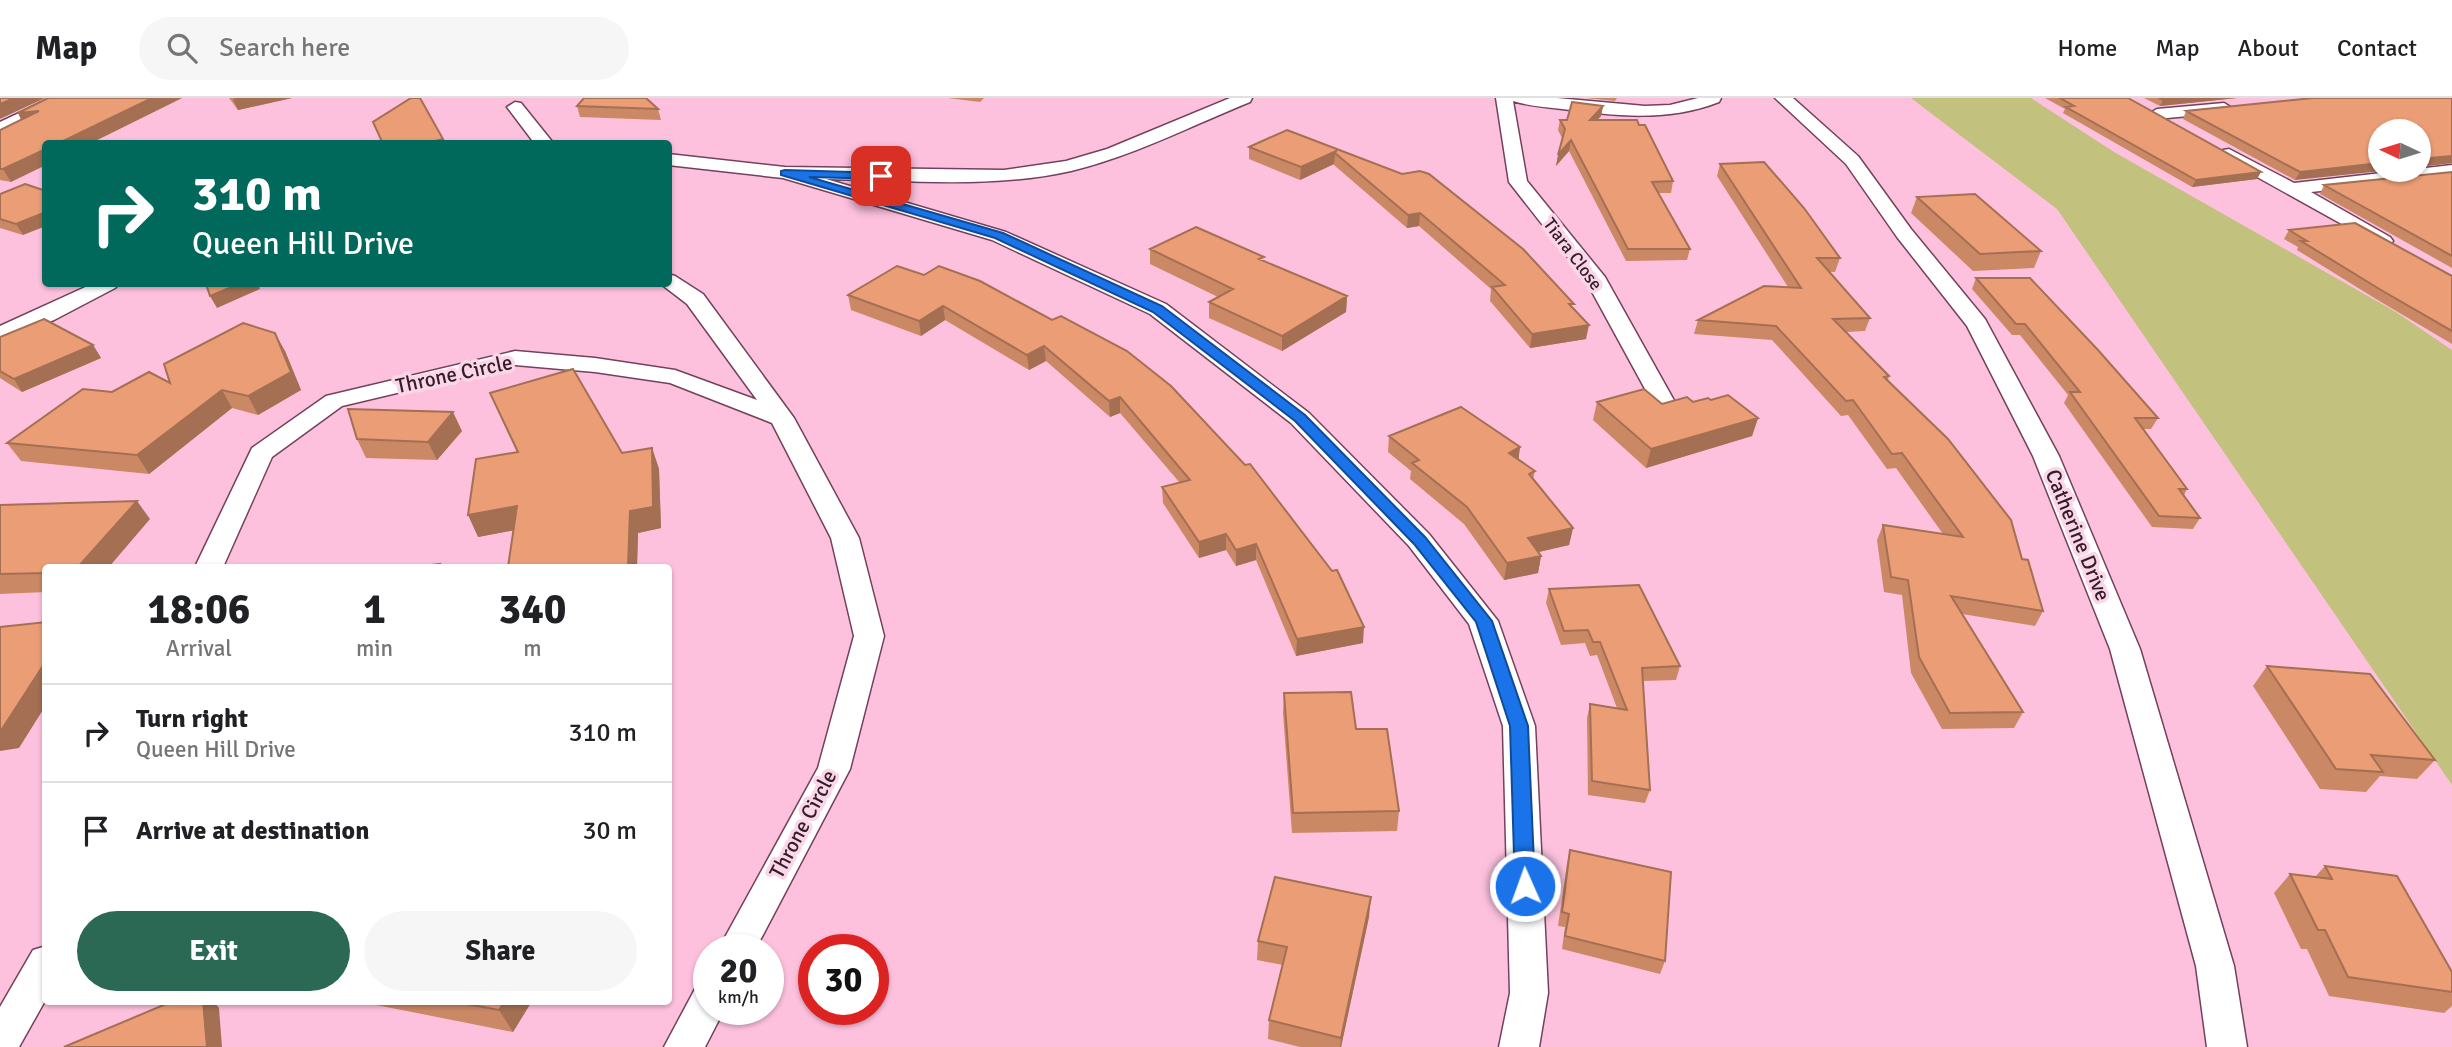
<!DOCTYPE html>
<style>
:root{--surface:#fff;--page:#f6f6f6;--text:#202124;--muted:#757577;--line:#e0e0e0;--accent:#2c6954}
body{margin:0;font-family:Signika,sans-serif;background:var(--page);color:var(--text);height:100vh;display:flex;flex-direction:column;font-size:26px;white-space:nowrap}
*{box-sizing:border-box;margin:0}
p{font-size:23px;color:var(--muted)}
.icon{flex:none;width:38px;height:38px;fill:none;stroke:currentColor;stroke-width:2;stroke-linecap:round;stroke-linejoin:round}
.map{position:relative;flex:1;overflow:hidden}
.details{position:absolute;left:42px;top:466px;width:630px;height:441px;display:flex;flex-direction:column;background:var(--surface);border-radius:7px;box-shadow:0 2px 5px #0004}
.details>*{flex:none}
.hud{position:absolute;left:42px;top:42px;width:630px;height:147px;border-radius:7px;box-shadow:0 2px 5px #0004;background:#00695c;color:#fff;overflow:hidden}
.needle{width:46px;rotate:274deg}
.buttons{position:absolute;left:2368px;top:21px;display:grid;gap:14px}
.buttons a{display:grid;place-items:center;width:63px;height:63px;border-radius:50%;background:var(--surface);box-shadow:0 2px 5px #0004;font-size:35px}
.speed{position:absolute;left:693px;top:836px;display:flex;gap:14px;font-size:35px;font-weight:700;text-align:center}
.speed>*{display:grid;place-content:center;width:91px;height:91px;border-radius:50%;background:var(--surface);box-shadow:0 2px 5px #0004;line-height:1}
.speed small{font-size:18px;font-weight:400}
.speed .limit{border:10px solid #d22;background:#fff;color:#111}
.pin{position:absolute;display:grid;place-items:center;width:60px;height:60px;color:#fff;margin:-30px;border-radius:14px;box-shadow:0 4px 10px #0006}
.me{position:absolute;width:77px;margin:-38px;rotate:358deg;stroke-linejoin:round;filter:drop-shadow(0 0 5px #0008)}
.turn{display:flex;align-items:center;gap:24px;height:147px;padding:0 35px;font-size:32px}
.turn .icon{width:91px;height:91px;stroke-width:2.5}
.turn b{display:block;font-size:49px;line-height:60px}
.eta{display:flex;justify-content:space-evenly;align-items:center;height:119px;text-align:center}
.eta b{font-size:42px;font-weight:700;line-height:49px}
.primary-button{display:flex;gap:14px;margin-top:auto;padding:14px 35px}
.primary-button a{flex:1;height:80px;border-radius:42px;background:var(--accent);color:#fff;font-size:28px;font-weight:700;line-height:80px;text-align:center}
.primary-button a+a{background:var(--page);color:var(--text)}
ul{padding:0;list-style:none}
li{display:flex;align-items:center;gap:21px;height:98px;padding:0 35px;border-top:2px solid var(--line)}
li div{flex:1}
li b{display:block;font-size:26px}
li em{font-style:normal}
header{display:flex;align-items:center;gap:42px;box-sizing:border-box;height:98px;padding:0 35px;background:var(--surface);border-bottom:2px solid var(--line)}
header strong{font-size:33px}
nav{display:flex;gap:38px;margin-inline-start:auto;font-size:24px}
.search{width:490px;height:63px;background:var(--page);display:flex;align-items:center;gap:18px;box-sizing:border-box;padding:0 24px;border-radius:38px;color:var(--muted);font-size:26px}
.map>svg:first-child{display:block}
</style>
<header>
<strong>Map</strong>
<div class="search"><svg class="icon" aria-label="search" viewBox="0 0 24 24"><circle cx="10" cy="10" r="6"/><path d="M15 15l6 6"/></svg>Search here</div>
<nav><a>Home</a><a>Map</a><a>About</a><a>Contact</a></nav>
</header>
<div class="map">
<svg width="2452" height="949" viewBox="0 0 2452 949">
<rect width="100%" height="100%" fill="#fdc1de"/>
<path fill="#c2c17e" d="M1911 0H2031L2114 54 2396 214 2452 252V687L2057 111Z"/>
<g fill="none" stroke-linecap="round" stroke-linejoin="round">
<g stroke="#73415b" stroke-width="3">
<path id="street" d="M51 0H72L0 36V24Z
M1230 0H1252L1250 4C1191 28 1133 58 1071 73 991 91 907 82 826 81L1006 134 1166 206 1309 315 1429 436 1498 523 1535 628 1548 895 1539 949H1499L1510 895 1503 628 1469 526 1409 448 1291 325 1150 216 992 142 783 80 668 67V56L785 69 1004 72 1066 63 1107 51Z
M1496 0H1557L1645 8 1670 7 1698 0H1721L1719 4C1668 24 1615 18 1562 11 1546 9 1528 8 1513 3L1527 83 1605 179 1676 306 1672 311 1664 313 1656 311 1585 181 1509 84Z
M1775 0H1793L1858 58 1911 131 1985 221 2059 358 2140 551 2234 868 2247 949H2207L2196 868 2110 551 2033 358 1967 228 1897 139 1846 66Z
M515 4 521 5 554 46H535L507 9Z
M2224 5 2232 10 2230 14 2157 21 2148 16 2157 11Z
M2229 51 2294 85 2452 67V79L2311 94 2390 139 2393 143 2390 147 2383 149 2223 60 2220 56 2223 52Z
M668 176 675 178 703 196 794 320 859 440 884 538 850 671 755 852H718L818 670 854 538 831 440 772 325 670 285 595 274 515 267 342 308 272 359 223 469H195L252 350 326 298 515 253 595 260 675 272 757 302 687 206 661 186H668Z
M92 186H119L115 190 54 222 0 243V228Z
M46 848V901L19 949H0V909L33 852Z
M709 886V912H724L705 949H664L695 891Z"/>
</g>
<use href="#street" fill="#fff" fill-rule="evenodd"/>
</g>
<path fill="#ca8865" d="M182 0 89 46H46L11 84 0 82V32L21 22 18 15Z
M229 0H292L238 12Z
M948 0H984L980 4Z
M1586 0H1617L1615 3Z
M2045 0H2128L2257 81 2192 89 2063 15 2065 11Z
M2144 0H2237L2160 8Z
M2452 0V65L2418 69V33L2295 82 2183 21 2186 13Z
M577 8 658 11 661 22 580 19Z
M1603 8 1601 18 1597 22 1639 27 1673 83 1671 95H1658L1690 151 1687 162 1626 163 1569 53 1556 68 1562 40 1558 32 1560 22H1567Z
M1287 32 1402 76 1573 210 1586 241 1530 250 1490 203 1491 191 1419 128 1407 130 1334 67V66L1300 82 1249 61V49Z
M1720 66 1840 160 1835 174H1829L1870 220 1865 233 1846 234 1889 278 1888 282 2022 461 2043 513 2035 528 1962 516 2023 614 2014 630 1942 631 1911 575 1902 497 1884 494 1877 442 1883 427 1943 436 1896 370 1887 371 1848 317 1841 318 1772 242 1694 236 1698 222 1788 189 1717 78Z
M2452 74V170L2320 96 2324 87Z
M0 96 23 137 0 130Z
M1917 99 2041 153 2034 170 1973 173 1911 115Z
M2289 132 2452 178V246L2376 201 2297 152 2298 149 2284 141Z
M1150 151 1263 163 1347 198 1346 214 1282 253 1209 220V204L1218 199 1150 166Z
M897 168 1052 222 1363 545 1296 558 1256 462 1236 468 1226 452 1199 460 1163 405 1162 389 1180 385 1120 315 1110 319 1046 263 1029 272 945 222 921 238 851 212 848 197Z
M1976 180 2158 320 2151 331H2144L2187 391 2184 397 2200 420 2193 431 2152 429 2064 305 2068 297 2020 237H2012L1972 191Z
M0 239 93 247 101 260 22 294 0 280Z
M285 253 301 292 258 317 232 310 149 376 21 363 7 345 112 294 170 285Z
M490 295 622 355 652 350 659 371 661 430 638 435 637 469H508L514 432 478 439 517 354Z
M1711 302 1758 320 1752 338 1646 370 1593 322 1597 304 1662 306Z
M462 333 437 362 366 360 357 341Z
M1389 338 1520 349 1518 361 1535 373 1533 381 1573 430 1569 447 1539 454 1541 458 1538 475 1504 482 1464 426 1410 381 1411 373 1388 354Z
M0 407 150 421 46 469V494L0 496Z
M1549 491 1680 568 1676 582 1643 583 1650 692 1645 705 1588 697 1587 620 1590 606 1617 610 1597 557 1590 558 1585 545 1561 547 1546 505Z
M2267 568 2435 662 2417 681 2380 678 2366 694 2320 691 2253 588Z
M1284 595 1356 631 1399 713 1397 733 1292 735 1283 615Z
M1570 752 1665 863 1660 876 1562 851 1565 829 1558 828 1567 765Z
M2325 768 2452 874V908L2444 915 2329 898 2307 851H2301L2274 795 2290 776 2315 779Z
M1369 819 1341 949H1300L1268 941 1269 922 1283 867 1257 862 1258 843Z
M356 903H532L513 934Z"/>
<path fill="#a46f53" d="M14 0H45L0 21V6Z
M152 0H182L89 46H57Z
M237 0H292L238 12 233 1Z
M2180 0H2237L2160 8 2163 2Z
M1603 8 1601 18 1588 32 1590 22Z
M39 13 25 27 18 15Z
M443 41 445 46H423Z
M1571 42 1569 53 1556 68 1558 57Z
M46 51V67L11 84 3 71Z
M1336 53 1335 55 1334 66 1300 82 1301 69Z
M2452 58V65L2418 69V61Z
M2380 65V72H2391L2295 82 2300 74Z
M2261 74 2257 81 2192 89 2196 82Z
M46 114V128L23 137 16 126Z
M1420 115 1419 128 1407 130 1408 117Z
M239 186H258L260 191 217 210 210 198Z
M1347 198 1346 214 1282 253V238Z
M943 208 945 222 921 238 919 223Z
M1589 227 1586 241 1530 250 1532 236Z
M275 235 285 253 301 292 258 317 248 298Z
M93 247 101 260 22 294 14 281Z
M1044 248 1046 263 1029 272 1027 257Z
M222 292 232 310 149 376 137 357Z
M1120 299V315L1110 319 1109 303Z
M453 314 462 333 437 362 428 344Z
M1758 320 1752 338 1646 370 1651 351Z
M1520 349 1518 366 1509 355Z
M652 350 659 371 661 430 638 435 637 469H628L630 413Z
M137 403 150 421 109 469H78Z
M517 408 526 430 478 439 468 417Z
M1573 430 1569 447 1525 457 1528 440Z
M1226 436V452L1199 460V444Z
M1256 446V462L1236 468V452Z
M1541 458 1538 475 1504 482 1507 465Z
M1364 529 1363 545 1296 558 1297 541Z
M46 563V607L19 650 0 653V631Z
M1371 799 1369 819 1341 949H1340L1341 940Z
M203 903H213L219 910 222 949H207Z
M505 903H532L513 934 499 912Z"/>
<path fill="#eb9e76" stroke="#a46f53" stroke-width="2" d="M0 0H14L0 6Z
M48 0H152L57 46H46V51L3 71H0V32L39 13 18 15Z
M411 0H420L443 41 423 46H383L373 24Z
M584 0H646L658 11 577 8Z
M2060 0H2128L2261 74 2196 82 2066 9 2074 8Z
M2159 0H2180L2163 2Z
M2313 0H2452V58L2418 61V33H2380V65L2300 74 2186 13Z
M1572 4 1603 8 1590 22H1637L1639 27H1645L1673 83 1652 84 1690 151H1628L1571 42 1558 57 1565 31 1560 22H1567Z
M1287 32 1402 76 1420 73 1429 76 1523 151 1574 206H1569L1589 227 1532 236 1492 189 1505 187 1420 115 1408 117 1335 55 1336 53 1301 69 1249 49Z
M1764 64 1804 110 1840 160H1817L1870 220 1833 221 1889 278 1884 279 1948 341 2011 422 2022 461 2028 462 2043 513 1951 498 2023 614 1950 615 1919 559 1908 482 1891 479 1883 427 1963 439 1902 355 1892 356 1853 302 1846 303 1776 228 1698 222 1764 188 1801 190 1720 66Z
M2452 74V158L2324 87Z
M25 86 46 93V114L16 126 0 121V96Z
M1975 96 2041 153 1980 156 1917 99Z
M2355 125 2452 178V233L2381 192 2301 143H2307L2289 132Z
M1196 129 1264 159 1259 161 1347 198 1282 238 1209 204 1233 191 1150 151Z
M897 168 924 177 939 168 980 183 1052 222 1061 218 1127 253 1171 288 1245 367 1250 366 1332 473 1337 472 1364 529 1297 541 1256 446 1236 452 1226 436 1199 444 1162 389 1190 382 1120 299 1109 303 1044 248 1027 257 943 208 919 223 848 197Z
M1976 180H2030L2098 252 2158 320H2135L2187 391H2179L2200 420 2159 418 2070 294H2080L2025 226H2016Z
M206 186H239L210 198Z
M44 221 93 247 14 281 0 273V239Z
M243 225 275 235 291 274 248 298 222 292 137 357 7 345 83 291 112 294 149 274 170 285 164 266Z
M573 271 622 355 652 350 653 409 630 413 628 469H508L517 408 468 417 476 361 518 354 490 295Z
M1644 291 1662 306 1687 299 1693 304 1708 300 1711 302 1728 297 1758 320 1651 351 1597 304Z
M1461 309 1520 349 1509 355 1535 373 1529 376 1573 430 1528 440 1541 458 1507 465 1467 409 1412 365 1419 362 1389 338Z
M348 311 453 314 428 344 357 341Z
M137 403 78 469H46V475L0 476V407Z
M440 466 439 469H414Z
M1639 487 1680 568 1642 570 1650 692 1592 683 1590 606 1627 612 1600 544H1593L1588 532 1564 533 1549 491Z
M46 524V563L2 631H0V529Z
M2267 568 2370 576 2435 662 2371 657 2383 674 2336 671Z
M1351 594 1356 631H1387L1399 713 1293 715 1284 595Z
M1570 752 1671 774 1665 863 1565 838 1569 816 1562 814Z
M2325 768 2397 778 2452 874V894L2348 879 2325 832H2318L2290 776 2332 781Z
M1275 779 1371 799 1341 940 1269 922 1287 849 1258 843Z
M173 903H203L207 949H64Z
M450 903H505L499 912Z"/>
<path fill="#1a73e8" stroke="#114b97" stroke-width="2" d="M785 72 884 75V80L881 81 809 79 1003 135 1162 208 1305 317 1425 439 1492 523 1528 628 1535 788 1532 794 1525 797 1518 794 1515 788 1510 628 1476 524 1414 446 1295 323 1153 214 995 140 781 77V73Z"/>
<g text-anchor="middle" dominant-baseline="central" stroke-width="7" stroke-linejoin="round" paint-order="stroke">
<g font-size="18" fill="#331d28" stroke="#fbd6e8">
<text transform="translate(1573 156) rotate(53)">Tiara Close</text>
</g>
<g font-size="21" fill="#331d28" stroke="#fbd6e8">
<text transform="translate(454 276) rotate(-12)">Throne Circle</text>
<text transform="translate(2078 437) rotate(68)">Catherine Drive</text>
<text transform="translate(803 726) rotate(-62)">Throne Circle</text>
</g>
</g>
</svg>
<div class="buttons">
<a><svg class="needle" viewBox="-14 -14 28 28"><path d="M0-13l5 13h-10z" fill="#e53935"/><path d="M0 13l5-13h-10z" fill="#757577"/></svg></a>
</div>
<div class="speed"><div>20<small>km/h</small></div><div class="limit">30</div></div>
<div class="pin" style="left:881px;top:78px;background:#d93025"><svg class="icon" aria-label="arrive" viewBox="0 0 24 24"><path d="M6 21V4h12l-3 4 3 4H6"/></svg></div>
<svg class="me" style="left:1525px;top:788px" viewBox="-20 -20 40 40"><circle r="17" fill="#1a73e8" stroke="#fff" stroke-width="3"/><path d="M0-11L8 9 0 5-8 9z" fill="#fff"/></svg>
<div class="hud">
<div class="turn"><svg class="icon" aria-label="right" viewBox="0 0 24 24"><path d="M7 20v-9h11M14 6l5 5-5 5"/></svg><div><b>310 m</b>Queen Hill Drive</div></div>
</div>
<section class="details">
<div class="eta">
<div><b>18:06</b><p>Arrival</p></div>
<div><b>1</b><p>min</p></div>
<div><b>340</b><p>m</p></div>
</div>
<ul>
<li><svg class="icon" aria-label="right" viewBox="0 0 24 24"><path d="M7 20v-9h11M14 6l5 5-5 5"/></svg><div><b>Turn right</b><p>Queen Hill Drive</p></div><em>310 m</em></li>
<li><svg class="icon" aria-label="arrive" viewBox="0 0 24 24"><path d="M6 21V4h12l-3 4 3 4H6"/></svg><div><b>Arrive at destination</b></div><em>30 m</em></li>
</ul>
<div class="primary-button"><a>Exit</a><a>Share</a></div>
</section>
</div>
